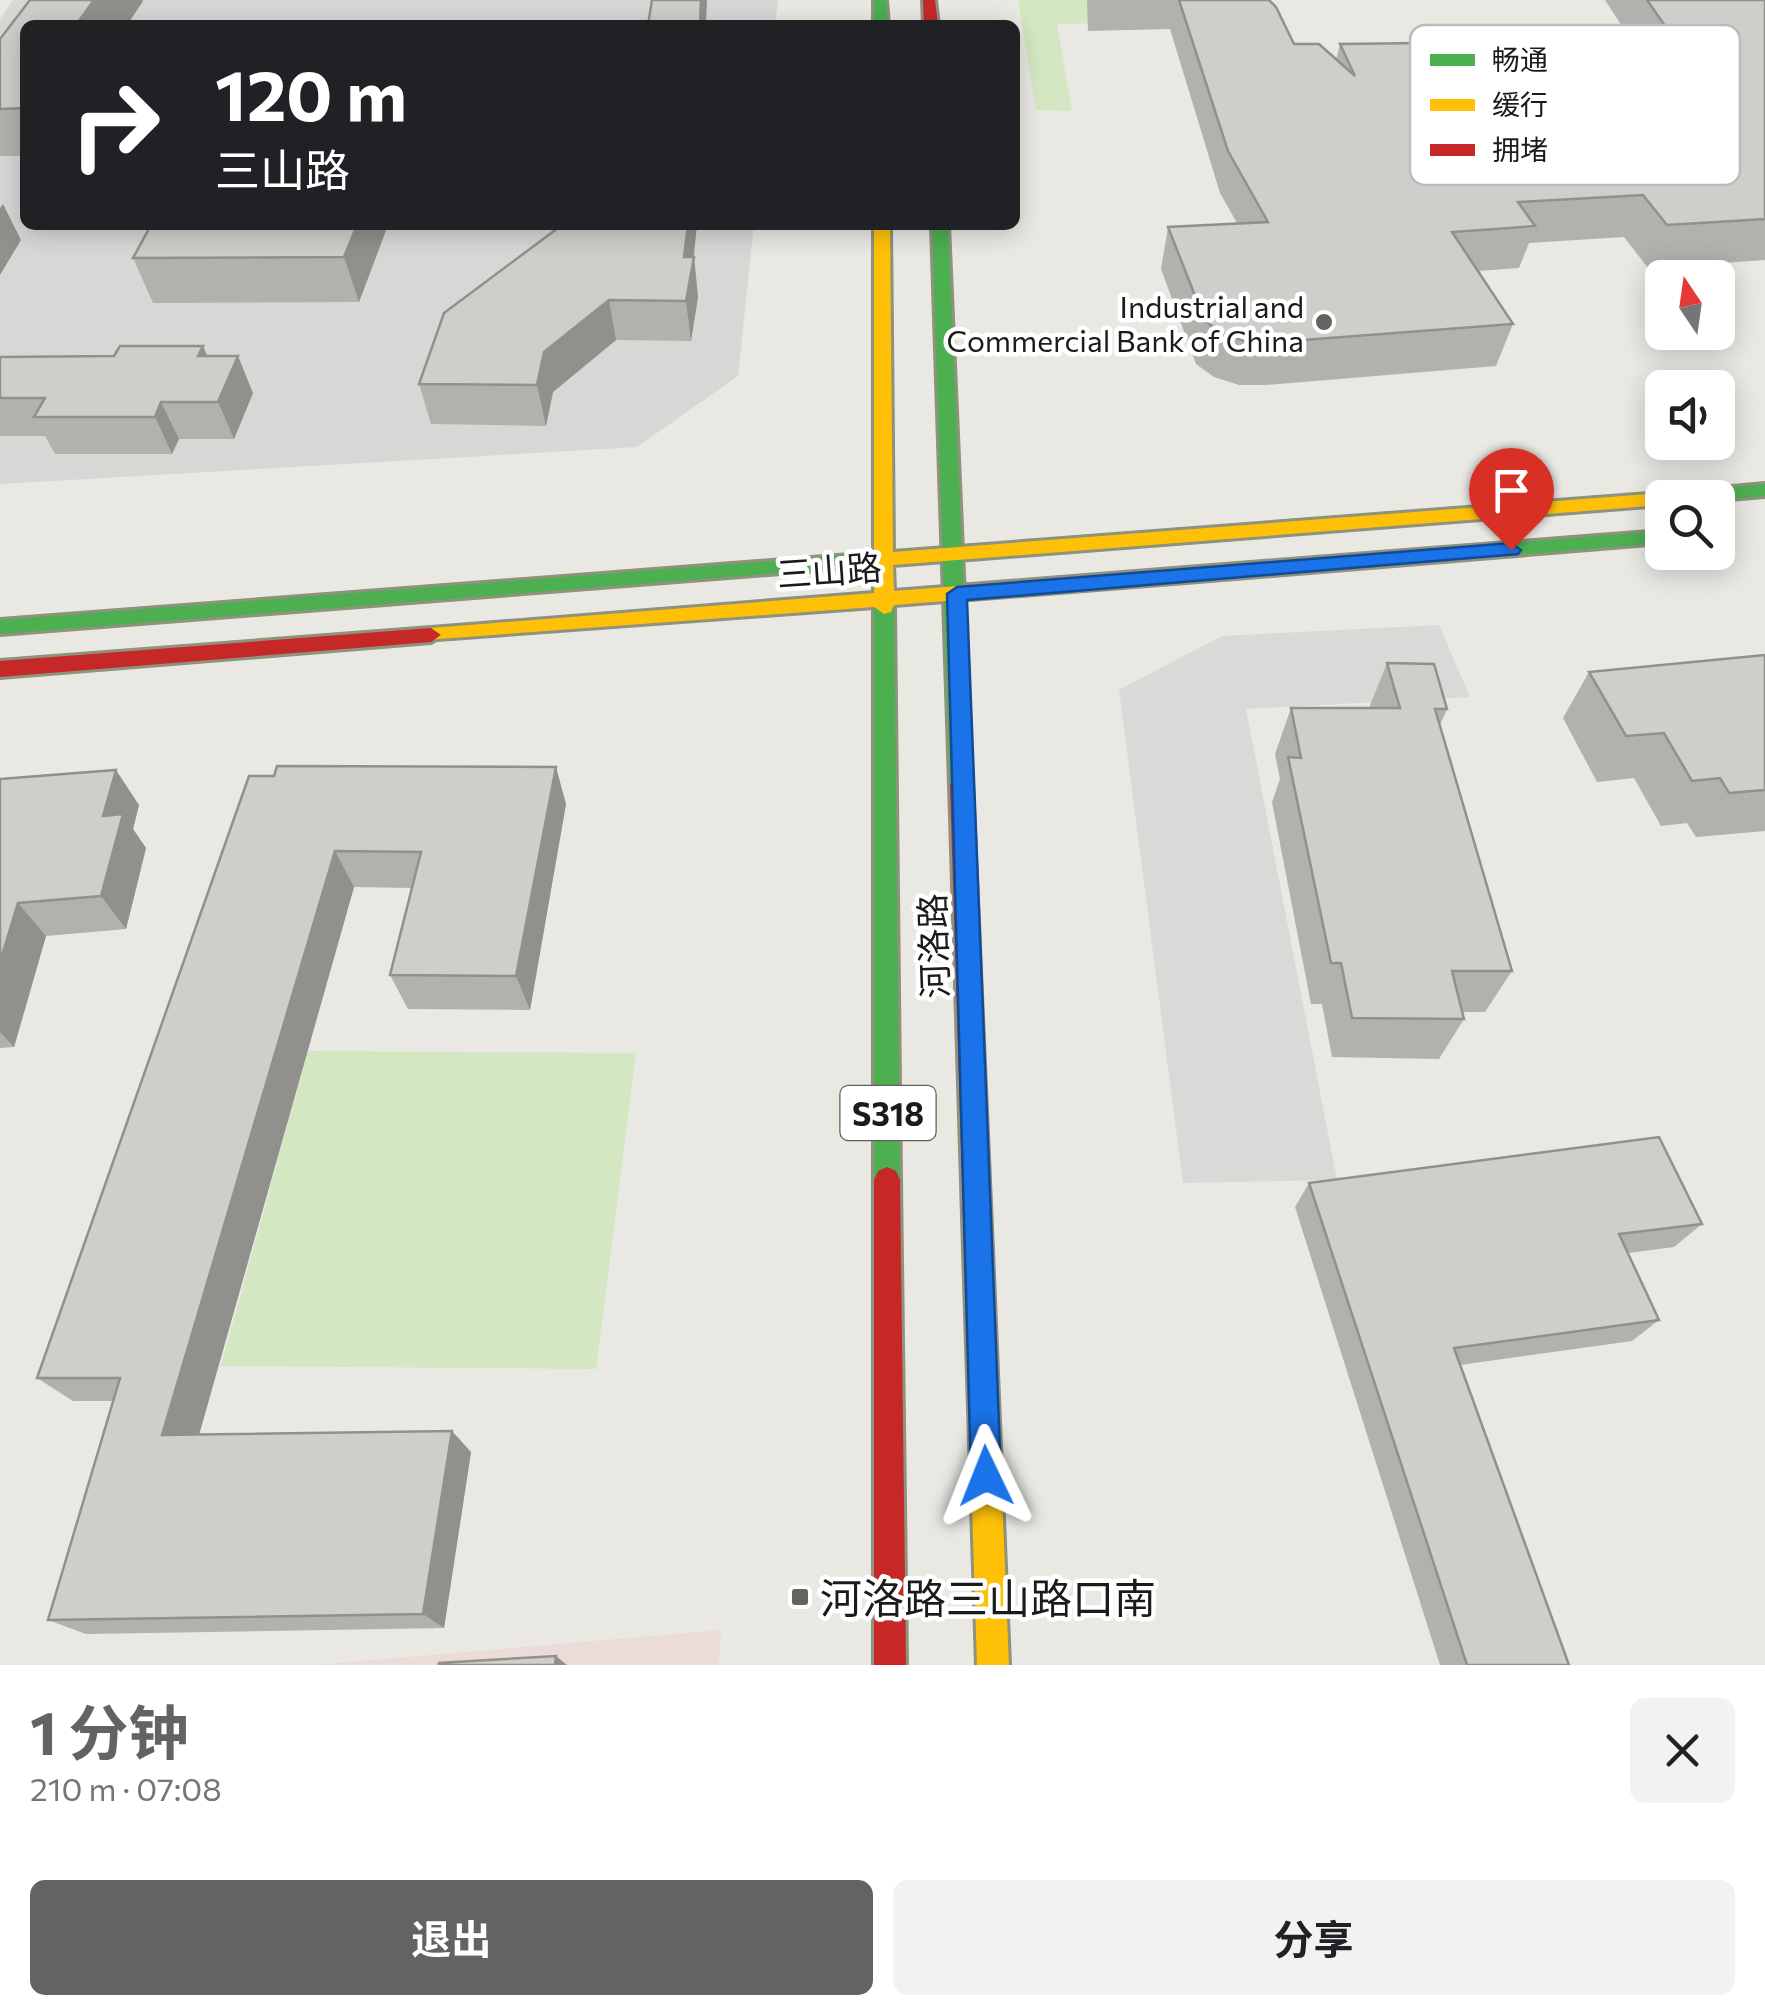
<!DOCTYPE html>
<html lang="zh">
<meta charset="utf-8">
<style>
:root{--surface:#fff;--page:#f2f2f2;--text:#202124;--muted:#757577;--accent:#636361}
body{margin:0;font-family:Commissioner,"Noto Sans SC",sans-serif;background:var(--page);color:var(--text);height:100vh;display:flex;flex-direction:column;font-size:38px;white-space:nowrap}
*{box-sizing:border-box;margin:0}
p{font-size:32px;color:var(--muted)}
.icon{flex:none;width:55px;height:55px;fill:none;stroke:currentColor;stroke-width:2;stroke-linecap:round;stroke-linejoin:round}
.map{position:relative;height:1665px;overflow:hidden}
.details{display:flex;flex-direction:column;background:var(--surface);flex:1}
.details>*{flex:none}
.guide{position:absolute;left:20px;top:20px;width:1000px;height:210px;border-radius:15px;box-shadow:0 5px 25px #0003;background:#202124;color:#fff;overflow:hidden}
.needle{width:65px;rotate:347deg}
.fabs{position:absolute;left:1645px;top:260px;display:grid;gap:20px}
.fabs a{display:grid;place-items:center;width:90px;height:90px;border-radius:15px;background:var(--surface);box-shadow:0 5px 25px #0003;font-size:50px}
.pin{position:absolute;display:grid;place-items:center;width:85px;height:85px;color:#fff;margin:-102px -42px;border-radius:50% 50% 50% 0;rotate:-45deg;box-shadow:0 0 10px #0007}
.pin .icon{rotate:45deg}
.me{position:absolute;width:110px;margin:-55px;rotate:358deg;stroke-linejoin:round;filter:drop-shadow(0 0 8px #0008)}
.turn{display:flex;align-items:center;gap:35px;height:210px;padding:0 30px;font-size:45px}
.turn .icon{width:130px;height:130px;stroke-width:2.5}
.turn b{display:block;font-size:70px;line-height:85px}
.round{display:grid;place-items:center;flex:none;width:105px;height:105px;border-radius:15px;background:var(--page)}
.head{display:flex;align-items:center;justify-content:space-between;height:170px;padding:0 30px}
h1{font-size:60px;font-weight:700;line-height:75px;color:var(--accent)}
.cta{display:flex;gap:20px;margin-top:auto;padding:20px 30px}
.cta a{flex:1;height:115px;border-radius:15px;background:var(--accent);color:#fff;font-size:40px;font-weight:700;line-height:115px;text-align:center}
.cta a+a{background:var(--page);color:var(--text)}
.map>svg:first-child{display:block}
</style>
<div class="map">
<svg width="1765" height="1665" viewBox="0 0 1765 1665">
<rect width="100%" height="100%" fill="#e9e8e3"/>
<path fill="#d8d7d5" d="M13 0H778L775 25H25V225H754L738 376 637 447 0 484V19Z"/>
<path fill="#ebdcd8" d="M721 1630 719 1665H315Z"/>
<path fill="#d3e7c2" d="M1018 0H1163L1168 22 1057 24 1072 111 1036 110Z
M308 1051 636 1053 596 1369 221 1366Z"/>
<path fill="#dad9d7" d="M1439 625 1470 697 1246 709 1337 1180 1183 1183 1119 690 1222 636Z"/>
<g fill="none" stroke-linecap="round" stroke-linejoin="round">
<g stroke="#8f927c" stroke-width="6">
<path id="fast" d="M874 0H886L888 25H874Z
M932 225H948L972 784 961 793 950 784Z
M1765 484V496L1718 500V498H1667L1676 492Z
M1662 531V543L1186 582 1176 575 1186 568Z
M876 553 886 560 883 565 0 634V620Z
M884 600 894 607 900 1180 896 1189 887 1193 878 1189 874 1180V607Z"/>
</g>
<g stroke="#8f927c" stroke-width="6">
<path id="slow" d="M874 225H890L893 552 1662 493 1670 498H1662V505L893 565 894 591 1186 568 1196 575 1186 582 894 605 891 612 884 614 874 607 424 640 421 635 431 628 874 593V566L866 560 874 554Z
M978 1237 988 1241 992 1250 1009 1665H977L964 1250 968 1241Z"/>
</g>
<g stroke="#8f927c" stroke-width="6">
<path id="jam" d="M923 0H935L938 25H924Z
M431 628 441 635 431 642 0 677V661Z
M961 775 972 784 992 1250 988 1259 978 1263 968 1259 964 1250 950 784Z
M887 1167 896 1171 900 1180 906 1665H874V1180L878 1171Z"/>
</g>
<use href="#fast" fill="#4caf50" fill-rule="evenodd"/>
<use href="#slow" fill="#ffc107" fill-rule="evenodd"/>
<use href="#jam" fill="#c62828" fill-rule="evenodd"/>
</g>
<path fill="#b3b1ae" d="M30 0H142L143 1 127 25H25V156H0V39Z
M1087 0H1269L1294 44 1336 60 1340 44 1631 40 1605 0H1765V260L1648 268 1624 237 1529 243 1519 268 1478 271 1513 324 1496 366 1266 385H1239L1214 377 1196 364 1161 269 1168 227 1237 223 1220 193 1170 29 1088 31Z
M388 225 359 302 153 303 133 258Z
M694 257 698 297 691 341 616 340 553 392 546 426 431 424 419 384Z
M203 346 207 356 253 393 234 439H179L172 454H55L45 436H0V357L114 356Z
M1765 655V831L1696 837 1687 823 1661 826 1634 778 1597 782 1563 718 1589 672Z
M1387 663 1447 709 1440 725 1512 971 1485 1012H1463L1464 1019 1439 1059 1332 1057 1322 1004H1311L1272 802 1280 779 1275 754 1291 708H1369Z
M249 776 566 804 530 1010 408 1009 390 975 412 888 354 887 199 1435 471 1452 444 1628 86 1634 48 1620 113 1401H73L37 1378Z
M0 779 139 805 133 829 146 848 126 929 46 936 14 1047 0 1048Z
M1309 1183 1702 1224 1674 1247 1628 1253 1659 1320 1632 1341 1460 1365 1569 1665H1440L1295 1207Z"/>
<path fill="#92908d" d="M94 0H142L143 1 127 25H76Z
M701 0H707L706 25H700Z
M3 204 21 240 0 275V208Z
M357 225H388L359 302 344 257Z
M688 225H697L693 264 694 257 698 297 691 341 686 301 684 257Z
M609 300 616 340 553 392 546 426 537 385 544 352Z
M203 346 219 383 198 356Z
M238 356 253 393 234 439 218 402Z
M161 402 179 439 172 454 155 417Z
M556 767 566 804 530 1010 516 976Z
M116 770 139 805 133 829 146 848 126 929 101 896 103 816Z
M335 851 354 887 193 1456 162 1435Z
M18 903 46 936 14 1047 0 1032V962Z
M452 1431 471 1452 444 1628 423 1614Z
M556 1656 567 1665H555Z"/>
<path fill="#d0ceca" stroke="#92908d" stroke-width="2.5" d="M30 0H94L76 25H25V108L0 109V39Z
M652 0H701L700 25H648Z
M1179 0H1269L1276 7 1294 44H1319L1355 76 1340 44 1675 40 1647 0H1765V219L1667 225 1643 195 1518 202 1535 226 1452 232 1513 324 1277 342H1249L1223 334 1205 321 1168 227 1268 222 1228 151Z
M151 225H357L344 257 133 258Z
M562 225H688L684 257H694L686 301 609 300 544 352 537 385 419 384 444 313Z
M120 346H203L198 356H238L218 402H161L155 417H34L45 398H0V357L114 356Z
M1765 655V790L1729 793 1720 778 1692 781 1664 733 1626 736 1589 672Z
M1387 663 1434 664 1447 709H1435L1512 971H1452L1464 1019 1352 1018 1341 963H1331L1288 757 1301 758 1291 708H1400Z
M277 766 556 767 516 976 390 975 421 852 335 851 162 1435 452 1431 423 1614 48 1620 120 1378H37L249 776H274Z
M116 770 103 816 123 814 101 896 18 903 0 962V779Z
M1659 1137 1702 1224 1619 1234 1659 1320 1454 1348 1569 1665H1467L1309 1183Z
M556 1656 555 1665H439V1663Z"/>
<path fill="#1a73e8" stroke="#114b97" stroke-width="2.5" d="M1511 543 1521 550 1518 554 967 600 1001 1476 997 1487 986 1491 975 1487 971 1476 947 594 957 587Z"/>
<g fill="#636361" stroke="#fff" stroke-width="4">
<circle cx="1324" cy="322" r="10"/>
<rect x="790" y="1587" width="20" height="20" rx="5"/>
</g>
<g text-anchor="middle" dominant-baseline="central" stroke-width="9" stroke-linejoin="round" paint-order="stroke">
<g font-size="30" fill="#1b1b1b" stroke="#fff" text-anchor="end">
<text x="1304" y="305">Industrial and<tspan x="1304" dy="34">Commercial Bank of China</tspan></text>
</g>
<rect fill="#fff" stroke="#5f5f5f" stroke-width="2.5" x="840.5" y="1086" width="95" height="54" rx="8"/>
<g font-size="32" font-weight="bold" fill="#1b1b1b">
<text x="888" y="1113">S318</text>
</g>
<g font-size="35" fill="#1b1b1b" stroke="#fff">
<text transform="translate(829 569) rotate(-4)">三山路</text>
<text transform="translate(932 946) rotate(-92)">河洛路</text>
</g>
<g font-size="42" fill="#1b1b1b" stroke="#fff" text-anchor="start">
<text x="820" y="1597">河洛路三山路口南</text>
</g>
</g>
<rect x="1410" y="25" width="330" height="160" rx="15" fill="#fff" stroke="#bbb" stroke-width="2.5"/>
<rect x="1430" y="54" width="45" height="12" fill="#4caf50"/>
<rect x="1430" y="99" width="45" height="12" fill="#ffc107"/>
<rect x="1430" y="144" width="45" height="12" fill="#c62828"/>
<g font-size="28" fill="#1b1b1b">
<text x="1492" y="70">畅通</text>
<text x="1492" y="115">缓行</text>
<text x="1492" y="160">拥堵</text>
</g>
</svg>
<div class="fabs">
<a><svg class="needle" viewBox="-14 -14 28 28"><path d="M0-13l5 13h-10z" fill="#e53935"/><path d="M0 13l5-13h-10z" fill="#757577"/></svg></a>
<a><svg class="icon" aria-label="sound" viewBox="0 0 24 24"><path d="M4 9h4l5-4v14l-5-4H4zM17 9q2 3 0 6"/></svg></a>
<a><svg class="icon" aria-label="search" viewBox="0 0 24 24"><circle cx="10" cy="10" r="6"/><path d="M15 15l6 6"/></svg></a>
</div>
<div class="pin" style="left:1511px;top:550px;background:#d93025"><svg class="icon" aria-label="arrive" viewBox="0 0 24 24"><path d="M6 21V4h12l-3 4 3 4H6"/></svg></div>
<svg class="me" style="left:986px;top:1476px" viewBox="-20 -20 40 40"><path d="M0-17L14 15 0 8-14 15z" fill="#1a73e8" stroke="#fff" stroke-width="4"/></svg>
<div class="guide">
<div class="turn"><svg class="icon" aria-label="right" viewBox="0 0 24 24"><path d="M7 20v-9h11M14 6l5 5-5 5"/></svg><div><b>120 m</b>三山路</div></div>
</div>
</div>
<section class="details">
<div class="head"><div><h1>1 分钟</h1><p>210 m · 07:08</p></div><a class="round"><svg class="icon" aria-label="close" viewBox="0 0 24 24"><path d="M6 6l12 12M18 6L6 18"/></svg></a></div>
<div class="cta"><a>退出</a><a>分享</a></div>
</section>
